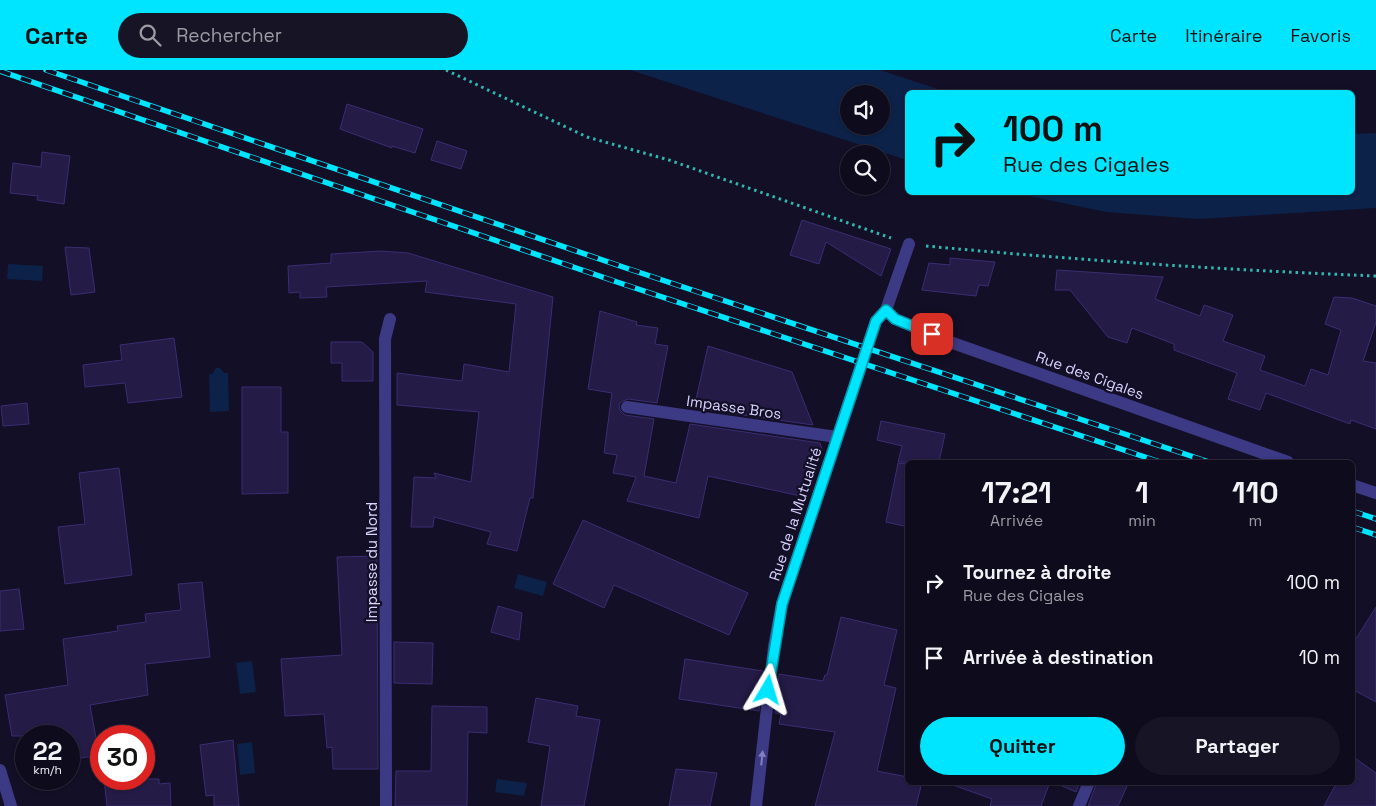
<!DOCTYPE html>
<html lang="fr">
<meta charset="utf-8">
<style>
:root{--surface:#0e0b1c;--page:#171425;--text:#f1f3f6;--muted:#9b9ba3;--line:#2e2b3b;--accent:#00e5ff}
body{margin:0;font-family:"Space Grotesk",sans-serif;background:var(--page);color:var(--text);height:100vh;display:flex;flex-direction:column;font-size:19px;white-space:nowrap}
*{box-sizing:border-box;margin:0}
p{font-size:16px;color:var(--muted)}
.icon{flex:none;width:28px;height:28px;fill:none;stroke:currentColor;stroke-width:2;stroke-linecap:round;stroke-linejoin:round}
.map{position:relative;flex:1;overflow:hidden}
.drawer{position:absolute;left:905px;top:390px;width:450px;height:325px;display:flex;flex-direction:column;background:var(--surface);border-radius:8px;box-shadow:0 1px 4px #0004,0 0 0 1px var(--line)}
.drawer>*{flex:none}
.banner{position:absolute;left:905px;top:20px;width:450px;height:105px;border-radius:8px;box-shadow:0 1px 4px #0004,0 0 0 1px var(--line);background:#00e5ff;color:#111;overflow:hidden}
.fabs{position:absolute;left:840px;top:15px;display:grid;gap:10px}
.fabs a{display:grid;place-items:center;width:50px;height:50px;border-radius:50%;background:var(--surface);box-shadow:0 1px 4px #0004,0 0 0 1px var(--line);font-size:25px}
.speed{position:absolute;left:15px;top:655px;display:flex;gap:10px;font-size:25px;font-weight:700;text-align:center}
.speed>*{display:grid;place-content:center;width:65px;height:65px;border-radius:50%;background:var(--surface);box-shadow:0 1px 4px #0004,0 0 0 1px var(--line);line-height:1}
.speed small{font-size:12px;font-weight:400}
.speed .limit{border:8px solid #d22;background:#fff;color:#111}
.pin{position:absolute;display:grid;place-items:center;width:42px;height:42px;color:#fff;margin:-21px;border-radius:10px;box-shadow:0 2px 8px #0006}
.me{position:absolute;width:55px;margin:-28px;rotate:7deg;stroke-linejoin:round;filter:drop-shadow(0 0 4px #0008)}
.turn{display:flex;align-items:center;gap:18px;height:105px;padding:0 15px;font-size:22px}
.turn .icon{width:65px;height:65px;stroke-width:2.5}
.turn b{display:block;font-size:35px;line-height:42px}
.eta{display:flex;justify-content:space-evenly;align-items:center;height:85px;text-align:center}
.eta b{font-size:30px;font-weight:700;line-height:35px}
.button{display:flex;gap:10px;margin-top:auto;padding:10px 15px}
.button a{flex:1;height:58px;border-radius:30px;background:var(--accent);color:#111;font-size:20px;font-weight:700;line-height:58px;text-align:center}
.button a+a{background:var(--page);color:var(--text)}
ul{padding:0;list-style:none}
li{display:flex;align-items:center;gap:15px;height:75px;padding:0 15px}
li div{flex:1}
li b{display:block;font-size:19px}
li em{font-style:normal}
header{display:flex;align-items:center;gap:30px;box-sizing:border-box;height:70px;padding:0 25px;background:var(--accent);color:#111}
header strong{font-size:24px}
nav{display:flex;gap:28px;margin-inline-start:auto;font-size:18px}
.search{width:350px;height:45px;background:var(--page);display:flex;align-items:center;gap:12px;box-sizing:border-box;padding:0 18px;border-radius:28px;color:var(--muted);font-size:19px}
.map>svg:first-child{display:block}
</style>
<header>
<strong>Carte</strong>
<div class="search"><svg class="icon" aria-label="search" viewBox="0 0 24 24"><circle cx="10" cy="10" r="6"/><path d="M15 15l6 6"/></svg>Rechercher</div>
<nav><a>Carte</a><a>Itinéraire</a><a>Favoris</a></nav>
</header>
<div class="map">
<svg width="1376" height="736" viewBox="0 0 1376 736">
<rect width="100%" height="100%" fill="#130f26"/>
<path fill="#0c2248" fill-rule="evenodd" d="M630 0H880L947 22H908L907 90ZM849 24H881V56H849Z
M1376 63V138L1198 149 1106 142 1015 123 1352 122 1353 64Z
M8 194 43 196 42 211 7 209Z
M216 298H220L224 303H228L229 341 210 342 209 304H212Z
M518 504 547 512 543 526 514 518Z
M252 591 256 622 240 624 236 593Z
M252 672 255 703 240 705 237 674Z
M497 709 527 713 524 726 495 722Z"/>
<path fill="#241b47" stroke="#3b2d73" d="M347 34 423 59 415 83 392 76V78L340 59Z
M437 71 467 81 461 99 431 90Z
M42 82 70 86 64 134 37 130 38 126 10 123 13 93 41 97Z
M802 150 891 179 881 206 826 172 819 194 790 185Z
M65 177 89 178 95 222 71 225Z
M381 181 408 183 553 227 533 428H530L517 481 487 474 491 462 434 447 433 457H411L414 407 436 408 434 403 471 412 479 342 397 335V303L462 311 464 294 509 302 516 234 425 222 427 211 326 217 327 227 300 228V222L289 223 288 196 331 193V184Z
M950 188 995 192 988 216 979 215 976 226 922 220 929 193 950 195Z
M1057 200 1163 207 1155 229 1200 246 1204 235 1233 245 1223 271 1265 286 1260 300 1305 316 1311 299 1328 305 1341 260 1325 254 1334 227 1352 228 1376 236V252L1363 291 1376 293V359L1351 350 1350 354 1266 323 1260 340 1228 329 1237 303 1174 280V274L1132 258 1127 273 1108 267 1070 220H1055Z
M600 241 637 252 636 255 658 258 655 274 668 276 657 333 628 329 621 332 619 335 620 340 625 345 654 349 644 406 676 413 690 354 820 373 822 379 805 427 708 406 699 448 627 431 636 407 613 403 617 385 604 383 612 323 588 319Z
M174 268 182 327 128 333 125 313 85 317 83 295 122 290 120 275Z
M331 272H362L373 282V311H342V293H331Z
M708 276 792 302 813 355 694 338Z
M242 317H281V362H288V423L242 424Z
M27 333 29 354 3 356 1 336Z
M881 351 945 364 939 392H898L902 376 877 370Z
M898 393 908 394V457L886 452Z
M119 398 132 505 65 514 58 457 85 454 79 403Z
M583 450 748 523 729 565 614 515 604 538 553 514Z
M377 486 378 699H333L332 677 327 678 324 644 285 646 281 589 342 585 337 487Z
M202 512 210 587 145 594 148 625 90 635 99 685 69 690V666H12L5 625 68 615 63 569 118 561 117 556 146 552 145 544 181 540 178 514Z
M19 519 24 559 0 561V521Z
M498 536 522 543 519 570 491 562Z
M1376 537V632L1352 619V575Z
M841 547 897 560 884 615 896 618 877 701 908 707V712H922L916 736H815L835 662 779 654 781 644 775 643 779 604 823 611 825 605H827Z
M394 572 433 573 432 614 394 613Z
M685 589 763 601 759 641 679 629Z
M536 628 578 636 576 646 600 650 584 736H541L550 676 528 672Z
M432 636 487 637V663L468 662 467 736H395L396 701H431Z
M233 670 239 736H214V725L206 726 200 675Z
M1352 686 1376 703V736H1324L1337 712H1352Z
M676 699 717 703 710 736H669Z
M104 709H159V714L170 713 171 736H107Z
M953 712H1050L1041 736H990L992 729 953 715Z
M1053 712H1080L1076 722Z
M1097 712H1129L1118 736H1088Z"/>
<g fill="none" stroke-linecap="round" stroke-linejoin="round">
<path stroke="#2fb8b0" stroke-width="3" stroke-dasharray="2.5 4" stroke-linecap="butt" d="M446 0 587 67 669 90 891 168
M926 176C1076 190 1226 200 1376 206"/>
<path stroke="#3d3a85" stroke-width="12" d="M886 240 895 249 950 272 1288 392
M627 337 837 367
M1352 415 1376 423
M386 736 385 269 390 249
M756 736 774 576 782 534 876 251 886 240 909 174
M1079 736 1089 712"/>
<path stroke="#3d3a85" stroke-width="12" d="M0 700 11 736"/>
<g stroke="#00e5ff" stroke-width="5.5">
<path id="rail" d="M46 0 623 197 1209 392
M0 1 617 212 1160 392
M1352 441 1376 449
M1352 457 1376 465"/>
</g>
<use href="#rail" stroke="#130f26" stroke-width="4" stroke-dasharray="11" stroke-linecap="butt"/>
</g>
<defs><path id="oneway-solid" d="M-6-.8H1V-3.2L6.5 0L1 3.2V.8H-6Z" transform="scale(1.25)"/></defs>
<use fill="#837fbc" href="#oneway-solid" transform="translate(762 688) rotate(-84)"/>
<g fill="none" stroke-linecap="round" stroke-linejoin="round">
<g stroke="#0095a6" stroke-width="12">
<path id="route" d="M768 620 782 534 876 251 886 240 895 249 932 264"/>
</g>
<use href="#route" stroke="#00e5ff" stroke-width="9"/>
</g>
<g text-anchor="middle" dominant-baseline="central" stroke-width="4.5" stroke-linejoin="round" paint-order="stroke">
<g font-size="15" fill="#d9d4ff" stroke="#130f26">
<text transform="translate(1090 305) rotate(20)">Rue des Cigales</text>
<text transform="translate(734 337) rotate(8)">Impasse Bros</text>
<text transform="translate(795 444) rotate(-72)">Rue de la Mutualité</text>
<text transform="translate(371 492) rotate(-90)">Impasse du Nord</text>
</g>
</g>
</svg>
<div class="fabs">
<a><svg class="icon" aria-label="sound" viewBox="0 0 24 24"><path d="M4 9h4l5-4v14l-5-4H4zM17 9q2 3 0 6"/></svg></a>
<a><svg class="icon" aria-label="search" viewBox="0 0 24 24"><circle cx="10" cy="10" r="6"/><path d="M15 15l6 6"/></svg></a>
</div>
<div class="speed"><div>22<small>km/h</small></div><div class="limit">30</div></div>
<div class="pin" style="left:932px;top:264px;background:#d93025"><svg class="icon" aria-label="arrive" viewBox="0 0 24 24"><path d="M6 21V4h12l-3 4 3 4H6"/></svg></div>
<svg class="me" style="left:768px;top:620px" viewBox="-20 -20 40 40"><path d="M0-17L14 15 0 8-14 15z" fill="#00e5ff" stroke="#fff" stroke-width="4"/></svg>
<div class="banner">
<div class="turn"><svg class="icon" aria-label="right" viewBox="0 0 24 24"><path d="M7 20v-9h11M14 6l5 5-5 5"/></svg><div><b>100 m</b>Rue des Cigales</div></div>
</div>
<section class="drawer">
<div class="eta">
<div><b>17:21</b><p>Arrivée</p></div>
<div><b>1</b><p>min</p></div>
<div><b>110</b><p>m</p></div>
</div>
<ul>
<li><svg class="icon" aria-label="right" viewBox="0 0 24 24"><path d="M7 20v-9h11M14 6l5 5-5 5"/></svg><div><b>Tournez à droite</b><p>Rue des Cigales</p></div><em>100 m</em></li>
<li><svg class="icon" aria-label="arrive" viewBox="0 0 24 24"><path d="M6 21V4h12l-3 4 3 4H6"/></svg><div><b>Arrivée à destination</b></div><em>10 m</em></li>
</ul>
<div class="button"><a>Quitter</a><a>Partager</a></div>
</section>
</div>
